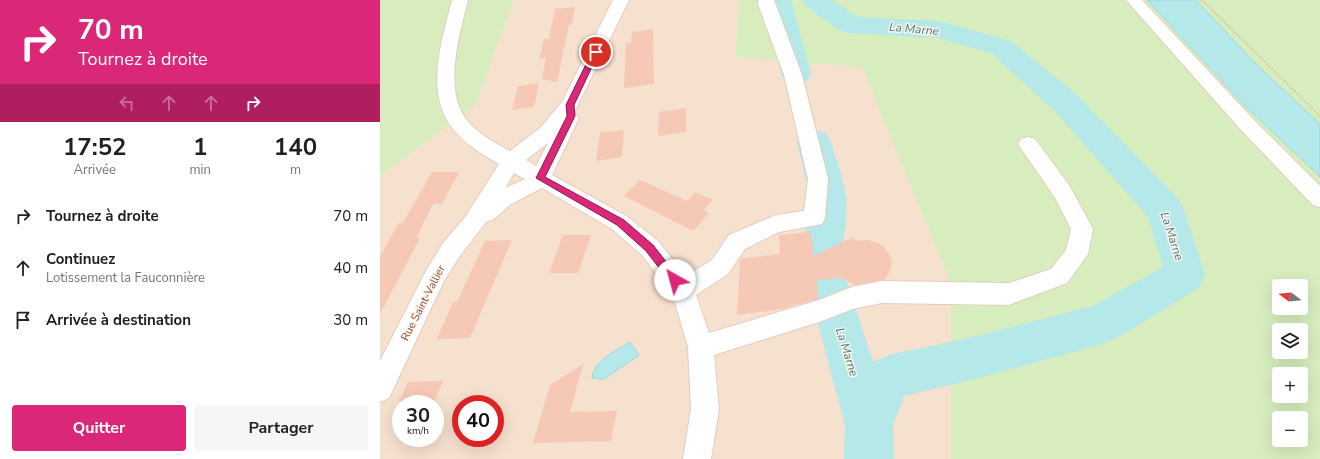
<!DOCTYPE html>
<html lang="fr">
<meta charset="utf-8">
<style>
:root{--surface:#fff;--page:#f6f6f6;--text:#202124;--muted:#757577;--accent:#db2777}
body{margin:0;font-family:"Nunito Sans",sans-serif;background:var(--page);color:var(--text);height:100vh;display:flex;flex-direction:column;font-size:15px;white-space:nowrap}
*{box-sizing:border-box;margin:0}
p{font-size:13px;color:var(--muted)}
.icon{flex:none;width:22px;height:22px;fill:none;stroke:currentColor;stroke-width:2;stroke-linecap:round;stroke-linejoin:round}
.map{position:relative;flex:1;overflow:hidden}
.details{display:flex;flex-direction:column;background:var(--surface);width:380px}
.details>*{flex:none}
.top-card{background:#db2777;color:#fff;overflow:hidden}
.needle{width:26px;rotate:286deg}
.tools{position:absolute;left:892px;top:279px;display:grid;gap:8px}
.tools a{display:grid;place-items:center;width:36px;height:36px;border-radius:4px;background:var(--surface);box-shadow:0 4px 16px #0002;font-size:20px}
.speed{position:absolute;left:12px;top:395px;display:flex;gap:8px;font-size:20px;font-weight:700;text-align:center}
.speed>*{display:grid;place-content:center;width:52px;height:52px;border-radius:50%;background:var(--surface);box-shadow:0 4px 16px #0002;line-height:1}
.speed small{font-size:10px;font-weight:400}
.speed .limit{border:6px solid #d22;background:#fff;color:#111}
.pin{position:absolute;display:grid;place-items:center;width:34px;height:34px;color:#fff;margin:-17px;border:2px solid #fff;border-radius:50%;box-shadow:0 1px 4px #0007}
.me{position:absolute;width:44px;margin:-22px;rotate:322deg;stroke-linejoin:round;filter:drop-shadow(0 0 3px #0008)}
.turn{display:flex;align-items:center;gap:14px;height:84px;padding:0 12px;font-size:18px}
.turn .icon{width:52px;height:52px;stroke-width:2.5}
.turn b{display:block;font-size:28px;line-height:34px}
.lanes{display:flex;align-items:center;height:38px;padding:0 12px;background:#0003;justify-content:center;gap:20px;direction:ltr}
.lanes .off{opacity:.35}
.eta{display:flex;justify-content:space-evenly;align-items:center;height:68px;text-align:center}
.eta b{font-size:24px;font-weight:700;line-height:28px}
.cta{display:flex;gap:8px;margin-top:auto;padding:8px 12px}
.cta a{flex:1;height:46px;border-radius:4px;background:var(--accent);color:#fff;font-size:16px;font-weight:700;line-height:46px;text-align:center}
.cta a+a{background:var(--page);color:var(--text)}
ul{padding:0;list-style:none}
li{display:flex;align-items:center;gap:12px;height:52px;padding:0 12px}
li div{flex:1}
li b{display:block;font-size:15px}
li em{font-style:normal}
main{display:flex;flex:1;min-height:0}
.map>svg:first-child{display:block}
</style>
<main>
<section class="details">
<div class="top-card">
<div class="turn"><svg class="icon" aria-label="right" viewBox="0 0 24 24"><path d="M7 20v-9h11M14 6l5 5-5 5"/></svg><div><b>70 m</b>Tournez à droite</div></div>
<div class="lanes"><svg class="icon off" aria-label="left" viewBox="0 0 24 24"><path d="M17 20v-9H6M10 6l-5 5 5 5"/></svg><svg class="icon off" aria-label="ahead" viewBox="0 0 24 24"><path d="M12 20V5M6 11l6-6 6 6"/></svg><svg class="icon off" aria-label="ahead" viewBox="0 0 24 24"><path d="M12 20V5M6 11l6-6 6 6"/></svg><svg class="icon" aria-label="right" viewBox="0 0 24 24"><path d="M7 20v-9h11M14 6l5 5-5 5"/></svg></div>
</div>
<div class="eta">
<div><b>17:52</b><p>Arrivée</p></div>
<div><b>1</b><p>min</p></div>
<div><b>140</b><p>m</p></div>
</div>
<ul>
<li><svg class="icon" aria-label="right" viewBox="0 0 24 24"><path d="M7 20v-9h11M14 6l5 5-5 5"/></svg><div><b>Tournez à droite</b></div><em>70 m</em></li>
<li><svg class="icon" aria-label="ahead" viewBox="0 0 24 24"><path d="M12 20V5M6 11l6-6 6 6"/></svg><div><b>Continuez</b><p>Lotissement la Fauconnière</p></div><em>40 m</em></li>
<li><svg class="icon" aria-label="arrive" viewBox="0 0 24 24"><path d="M6 21V4h12l-3 4 3 4H6"/></svg><div><b>Arrivée à destination</b></div><em>30 m</em></li>
</ul>
<div class="cta"><a>Quitter</a><a>Partager</a></div>
</section>
<div class="map">
<svg width="940" height="459" viewBox="0 0 940 459">
<rect width="100%" height="100%" fill="#feefe1"/>
<path fill="#f6e0ce" fill-rule="evenodd" d="M134 0H359L355 57 482 66 571 284V459H0V176L95 106ZM21 404H55V438H21ZM81 404H115V438H81Z"/>
<path fill="#d7edbe" fill-rule="evenodd" d="M0 0H134L95 106 0 176Z
M359 0H940V459H571V284L482 67 355 57ZM899 286H921V308H899ZM899 330H921V352H899ZM899 374H921V396H899ZM899 418H921V440H899Z"/>
<path fill="#b4e8e9" stroke="#99d9dc" d="M767 0H816L877 65 940 124V177L863 104Z
M250 342 259 355 224 379 212 378C214 360 236 351 250 342Z"/>
<g fill="none" stroke-linecap="round" stroke-linejoin="round">
<path fill="#b4e8e9" fill-rule="evenodd" d="M385 0H411L431 74 427 81 416 84 405 81 401 74Z
M422 0H452L477 17 558 21 631 41 697 95 798 199 804 210 825 275 819 288 737 338 722 344 602 377 524 396 513 425 514 459H464L465 425 426 279 431 268 428 267 422 255 430 198 417 142 422 133 434 130 446 133C453 145 465 184 466 198 468 214 463 251 457 265L460 266 466 279 493 362 509 355 602 335 713 306 783 267 768 217 675 111 611 53 557 38 470 33 460 31 426 6Z"/>
</g>
<path fill="#f6c8b6" d="M195 7 192 24 189 25 177 82 162 79 166 58 159 59 164 39H169L175 9Z
M273 29 274 84 244 88 246 43H251L252 32Z
M159 83 154 107 132 110 138 86Z
M306 108V132L278 136 279 112Z
M244 130 242 157 216 161 220 133Z
M52 172H79L62 204H53L36 238H40L0 314V256L19 223H23Z
M260 180 307 201 315 192 333 200 324 210 329 213 313 231 244 196Z
M431 232 434 256 473 237 476 241 488 240 498 243 504 247 510 255 512 262 510 272 504 280 475 285 462 278 437 280 438 299 402 309 357 315 360 259 400 254 399 235Z
M183 235H211L198 273H169Z
M132 240 90 338 57 339 73 302H77L105 241Z
M203 364 190 412 237 411 231 441 153 443 170 385Z
M63 381 53 404H18L28 382Z"/>
<g fill="none" stroke-linecap="round" stroke-linejoin="round">
<g stroke="#e5ccbf" stroke-width="2">
<path id="minor" d="M72 0H88C80 32 63 90 86 119 97 133 114 143 130 151L160 128 182 102 233 0H249L194 113 199 118 172 175 248 217 278 241 306 276 332 260 349 235 396 215 424 211 428 179 404 75 378 4V0H394L422 75 448 179 445 218 442 224 399 232 365 249 348 274 316 295 329 333 439 300 472 287 502 281 629 283 671 269 686 250 691 229 674 196 638 144 641 139 648 137 655 139 689 185 713 229 708 254 687 283 629 305 502 303 473 309 439 322 334 355 339 409 331 459H303L311 409 308 347 293 296 262 255 232 229 162 188 131 204 114 219 106 222 79 257 63 283 9 398 0 402V361L47 269 63 243 86 216 119 164C102 154 85 144 73 129 44 93 62 40 72 0ZM168 143 156 166 146 160ZM134 173 145 179 125 188Z
M746 0H762L875 121 940 186V207L933 205 862 131Z"/>
</g>
<path stroke="#dbab99" stroke-width="2" stroke-dasharray="1 2.5" stroke-linecap="butt" d="M822 0 940 116"/>
<use href="#minor" fill="#fff" fill-rule="evenodd"/>
</g>
<path fill="#db2777" stroke="#8e194d" d="M216 50 219 52 194 105 195 116 165 177 244 220 273 245 298 277 300 280 298 283 295 284 291 283 266 251 237 225 156 178 187 116 186 105 212 52Z"/>
<g text-anchor="middle" dominant-baseline="central" stroke-width="3" stroke-linejoin="round" paint-order="stroke">
<g font-size="11" fill="#775146" stroke="#fff4e9">
<text transform="translate(43 303) rotate(-63)">Rue Saint-Vallier</text>
</g>
<g font-size="12" font-style="italic" fill="#387b7e" stroke="#fff4e9">
<text transform="translate(534 29) rotate(5)">La Marne</text>
<text transform="translate(792 236) rotate(72)">La Marne</text>
<text transform="translate(467 352) rotate(73)">La Marne</text>
</g>
</g>
</svg>
<div class="tools">
<a><svg class="needle" viewBox="-14 -14 28 28"><path d="M0-13l5 13h-10z" fill="#e53935"/><path d="M0 13l5-13h-10z" fill="#757577"/></svg></a>
<a><svg class="icon" aria-label="layers" viewBox="0 0 24 24"><path d="M12 4l9 5-9 5-9-5zM3 14l9 5 9-5"/></svg></a>
<a>+</a>
<a>−</a>
</div>
<div class="speed"><div>30<small>km/h</small></div><div class="limit">40</div></div>
<div class="pin" style="left:216px;top:52px;background:#d93025"><svg class="icon" aria-label="arrive" viewBox="0 0 24 24"><path d="M6 21V4h12l-3 4 3 4H6"/></svg></div>
<svg class="me" style="left:295px;top:280px" viewBox="-20 -20 40 40"><circle r="19" fill="#fff"/><path d="M0-13L10 11 0 6-10 11z" fill="#db2777"/></svg>
</div>
</main>
